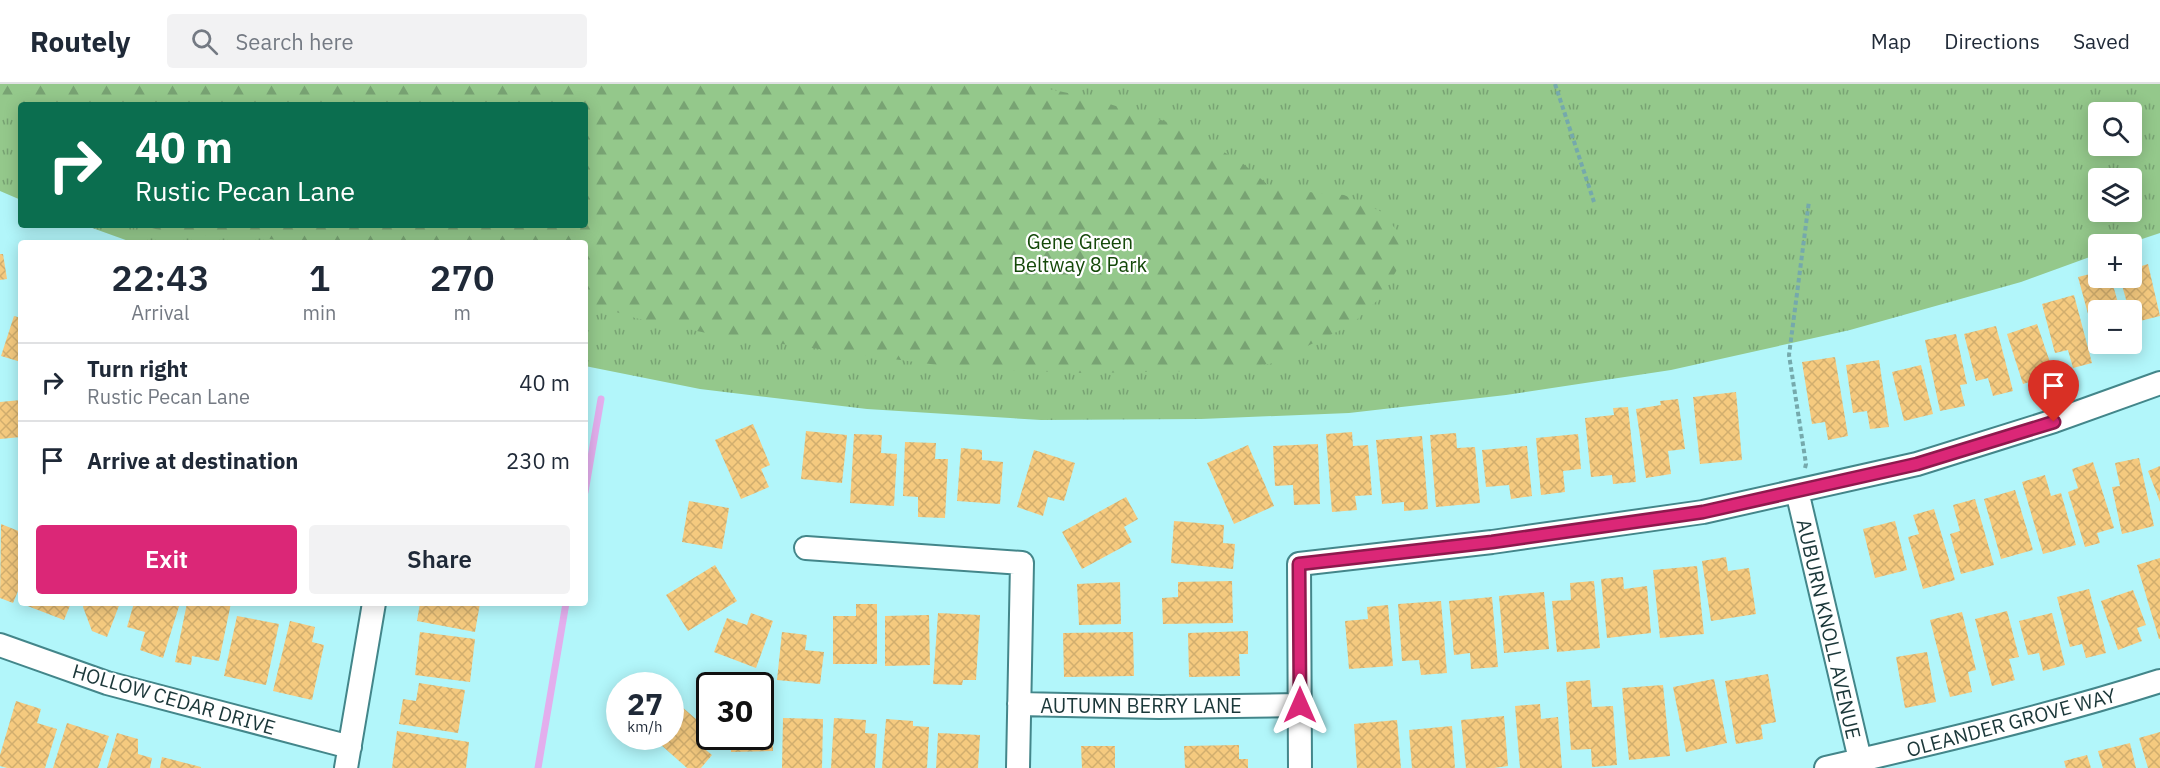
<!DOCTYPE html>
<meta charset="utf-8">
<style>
:root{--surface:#fff;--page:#f2f2f3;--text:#1f2937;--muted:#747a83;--line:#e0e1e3;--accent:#db2777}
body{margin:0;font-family:"IBM Plex Sans",sans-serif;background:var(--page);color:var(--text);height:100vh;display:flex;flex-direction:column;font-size:22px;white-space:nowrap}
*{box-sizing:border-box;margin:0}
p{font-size:20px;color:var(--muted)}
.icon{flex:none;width:33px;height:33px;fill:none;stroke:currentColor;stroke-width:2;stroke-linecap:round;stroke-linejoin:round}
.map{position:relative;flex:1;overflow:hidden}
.sheet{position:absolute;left:18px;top:156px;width:570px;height:366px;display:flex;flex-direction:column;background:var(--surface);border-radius:6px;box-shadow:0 3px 15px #0003}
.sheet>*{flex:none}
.top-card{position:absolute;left:18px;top:18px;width:570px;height:126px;border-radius:6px;box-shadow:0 3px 15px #0003;background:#0b6e4f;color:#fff;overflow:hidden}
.buttons{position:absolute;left:2088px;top:18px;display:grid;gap:12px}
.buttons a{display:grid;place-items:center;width:54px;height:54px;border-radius:6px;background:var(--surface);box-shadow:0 3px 15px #0003;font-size:30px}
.speed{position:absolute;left:606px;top:588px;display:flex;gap:12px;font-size:30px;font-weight:700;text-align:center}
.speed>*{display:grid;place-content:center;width:78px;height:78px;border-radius:50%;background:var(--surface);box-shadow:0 3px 15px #0003;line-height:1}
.speed small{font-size:15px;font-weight:400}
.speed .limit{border:3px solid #111;border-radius:9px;background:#fff;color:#111}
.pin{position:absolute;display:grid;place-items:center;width:51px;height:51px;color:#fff;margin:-62px -26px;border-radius:50% 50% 50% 0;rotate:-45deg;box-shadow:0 0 6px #0007}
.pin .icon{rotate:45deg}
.me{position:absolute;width:66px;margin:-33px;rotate:0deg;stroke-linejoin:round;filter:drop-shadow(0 0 4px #0008)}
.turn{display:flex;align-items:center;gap:21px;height:126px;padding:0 18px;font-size:27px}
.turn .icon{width:78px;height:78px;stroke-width:2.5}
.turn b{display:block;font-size:42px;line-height:51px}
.eta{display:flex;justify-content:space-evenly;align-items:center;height:102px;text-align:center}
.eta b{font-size:36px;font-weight:600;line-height:42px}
.button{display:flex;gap:12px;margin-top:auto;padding:12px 18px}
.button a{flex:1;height:69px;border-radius:6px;background:var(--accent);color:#fff;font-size:24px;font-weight:600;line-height:69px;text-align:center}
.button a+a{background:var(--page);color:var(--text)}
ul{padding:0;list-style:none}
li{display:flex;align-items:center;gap:18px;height:78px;padding:0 18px;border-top:2px solid var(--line)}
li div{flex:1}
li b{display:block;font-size:22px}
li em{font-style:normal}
header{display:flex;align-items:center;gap:36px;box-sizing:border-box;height:84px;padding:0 30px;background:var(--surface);border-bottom:2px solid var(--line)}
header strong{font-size:28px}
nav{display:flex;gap:33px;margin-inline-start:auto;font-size:21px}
.search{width:420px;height:54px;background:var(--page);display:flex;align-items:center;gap:15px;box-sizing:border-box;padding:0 21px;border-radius:6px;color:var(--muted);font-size:22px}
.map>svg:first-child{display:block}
</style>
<header>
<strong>Routely</strong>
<div class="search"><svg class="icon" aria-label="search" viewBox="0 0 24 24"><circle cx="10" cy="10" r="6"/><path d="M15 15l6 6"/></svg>Search here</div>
<nav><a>Map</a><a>Directions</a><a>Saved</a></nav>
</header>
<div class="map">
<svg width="2160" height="684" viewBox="0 0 2160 684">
<defs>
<pattern id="grass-tufts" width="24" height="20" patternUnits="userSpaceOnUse" patternTransform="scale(1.5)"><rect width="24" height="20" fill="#94c88b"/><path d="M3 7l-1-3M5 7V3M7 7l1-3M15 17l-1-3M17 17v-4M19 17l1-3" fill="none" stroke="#78a373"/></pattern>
<pattern id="forest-firs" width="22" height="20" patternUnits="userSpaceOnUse" patternTransform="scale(1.5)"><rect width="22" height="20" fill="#94c88b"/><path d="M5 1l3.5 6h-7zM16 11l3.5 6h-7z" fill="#78a373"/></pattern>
<pattern id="building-cross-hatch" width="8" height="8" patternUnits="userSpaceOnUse" patternTransform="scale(1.5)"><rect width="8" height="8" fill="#f5ca7f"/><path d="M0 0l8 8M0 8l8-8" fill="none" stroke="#d1ae6e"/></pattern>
</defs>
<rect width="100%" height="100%" fill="#b2f6fa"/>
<path fill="url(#grass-tufts)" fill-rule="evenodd" d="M0 0H2160V149L2127 160H2098V170L2021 198 1850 246 1671 286 1506 311 1349 329 1201 335 1041 336 867 325 700 305 585 282V159H134L84 141H585V21H21V116L0 107ZM2098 28H2132V62H2098ZM2098 94H2132V128H2098Z"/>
<path fill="url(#forest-firs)" d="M0 0H1025L1087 13 1177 41 1241 78 1273 105 1344 111 1380 127 1400 150 1402 177 1381 213 1351 241 1270 280 1204 287 1086 289 967 285 716 251 635 234 585 218V159H303L223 149 201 152 178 151 152 144 149 141H585V21H21V24L0 15Z"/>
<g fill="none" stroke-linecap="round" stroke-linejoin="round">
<path stroke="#e3aeed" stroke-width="7" d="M585 408 601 315
M538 684 566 519"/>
</g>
<path fill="url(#building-cross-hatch)" d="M0 170H3L7 195 0 196Z
M2148 180 2160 232 2132 239V226H2129L2120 194H2132V185Z
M2098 188V194H2111L2120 226H2098V251L2094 252 2078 193Z
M2074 211 2092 279 2073 284 2068 266 2055 269 2042 220Z
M14 232 21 234V278L1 272Z
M2037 240 2054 290 2023 300 2007 250Z
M1996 242 2013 307 1993 312 1988 294 1976 297 1964 250Z
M1956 250 1967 300 1960 301 1965 322 1940 327 1925 256Z
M1835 273 1848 352 1828 356 1825 338 1812 340 1802 278Z
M1879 276 1889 343 1870 345 1867 327 1853 329 1846 281Z
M1921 281 1933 330 1904 337 1892 288Z
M1736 308 1742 376 1700 380 1693 313Z
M1678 315 1685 365 1668 367 1671 390 1646 394 1636 325 1661 321 1660 317Z
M21 316V353L0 355V318Z
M1628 323 1636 398 1613 400 1612 391 1591 393 1585 334 1614 331 1613 324Z
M753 340 770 381 761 385 769 403 741 415 715 356Z
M806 347 847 351 842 399 801 395Z
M1352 348 1353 362 1368 361 1372 411 1355 412 1357 426 1332 428 1326 350Z
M1456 349 1457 364 1475 363 1480 419 1436 423 1430 351Z
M854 350 882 351 881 369 897 370 894 422 850 419Z
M1578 350 1581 385 1563 387 1565 408 1541 411 1536 354Z
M1422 352 1428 425 1404 427V418L1382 420 1376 356Z
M905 358 936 359 935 375H948L945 434 918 433V413L903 412Z
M1318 360 1320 420 1294 421 1293 401 1275 402 1273 362Z
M1248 361 1274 422 1234 440 1207 379Z
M1527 362 1532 412 1511 415 1509 401 1486 403 1482 366Z
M961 364 982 366V376L1003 378 1000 420 957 417Z
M1034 366 1075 379 1064 417 1048 413 1043 432 1017 423Z
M2139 374 2154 442 2122 450 2112 403 2120 402 2115 379Z
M2093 378 2114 444 2097 449 2100 459 2085 463 2068 408 2078 404 2072 385Z
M2160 382V418L2148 387Z
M2045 391 2051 412 2061 409 2076 461 2043 470 2022 398Z
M2015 406 2033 466 2001 475 1984 415Z
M1126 413 1138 435 1124 443 1132 458 1082 485 1062 448Z
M1975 415 1994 481 1961 490 1950 450 1960 447 1953 421Z
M689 417 729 424 722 465 682 458Z
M1934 425 1955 496 1923 505 1908 453 1919 450 1913 431Z
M1174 437 1224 441 1223 459 1235 460 1233 485 1171 479Z
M1895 437 1907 486 1875 494 1863 445Z
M1 440 21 448V500L13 519 0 514Z
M1726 473 1728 487 1749 484 1756 530 1711 537 1702 477Z
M2160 474V555H2159L2137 481Z
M715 481 737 517 688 547 666 511Z
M1697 482 1704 550 1660 554 1653 486Z
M1623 493 1624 505 1647 502 1651 549 1607 554 1601 495Z
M1232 497 1233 539 1163 540 1162 514 1178 513V498Z
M1594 497 1600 564 1557 568 1552 517 1571 516 1570 499Z
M1120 498 1121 540 1079 541 1077 500Z
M2089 505 2106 569 2086 574 2082 560 2070 563 2057 513Z
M2133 506 2146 541 2137 544 2142 557 2118 566 2101 517Z
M1544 508 1549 565 1504 569 1499 512Z
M1492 513 1498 583 1471 585 1470 569 1454 571 1449 517Z
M1441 517 1447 589 1421 591 1419 576 1402 577 1398 520Z
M26 519H71L64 536 25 521Z
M84 519H120L107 553 92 547 83 523Z
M134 519H180L163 574 140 566 145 548 127 543Z
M187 519H231L219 577 192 572 191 581 175 578Z
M420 519H480L475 548 417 537Z
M856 520H877V580H833V532H856Z
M1388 521 1393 582 1349 585 1345 537 1368 535 1367 523Z
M2007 527 2019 573 2009 575 2015 596 1992 602 1975 535Z
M1962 528 1976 586 1968 588 1972 608 1950 613 1930 536Z
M751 529 773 537 756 584 714 568 727 534 747 541Z
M938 529 980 531 976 596H963L962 601 933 600Z
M2052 529 2065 581 2043 587 2039 569 2028 571 2019 537Z
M929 531 930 581 885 582V532Z
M237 532 279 540 266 601 224 592Z
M290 537 315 543 312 558 324 561 312 616 273 607Z
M1248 547V570H1239L1240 592 1189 593 1188 549Z
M420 548 475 555 470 598 415 591Z
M782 548 807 551 805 566 824 568 820 600 777 596Z
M1133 548 1134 592 1064 593 1063 549Z
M1927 568 1936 618 1905 624 1896 573Z
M1768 590 1776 638 1761 641 1763 655 1736 660 1725 597Z
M1714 595 1727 659 1686 668 1673 603Z
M1590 596 1592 623 1613 622 1617 681 1592 683 1591 665 1571 666 1566 598Z
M419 599 465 606 458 649 399 640 403 615 416 617Z
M1663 601 1670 672 1629 676 1622 604Z
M16 617 41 625 37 639 57 645 45 684H7L0 682V671Z
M675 617 710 647V653L701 662 712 671 701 684H687L651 652H670V622Z
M1540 620 1541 635 1558 633 1562 684H1520L1515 622Z
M760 621H772L773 667 731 668 730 652H760Z
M1504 632 1508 682 1494 684H1466L1461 636Z
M783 634 823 635 822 684H782Z
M834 634 866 636 865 649 877 650 875 684H831Z
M886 635 913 637V642L929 643 927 684H882Z
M1397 636 1401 684H1357L1354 640Z
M67 639 109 652 98 684H53Z
M1452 642 1455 684H1412L1409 646Z
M397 647 469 658 466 684H392Z
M2160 648V684H2148L2139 654Z
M117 649 138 655V670L152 674 150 684H107Z
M938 649 980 651 978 684H936Z
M2130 659 2136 684H2103L2098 667Z
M1239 661V675H1248V684H1185L1184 662Z
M1081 662H1115V684H1082Z
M2087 671 2091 684H2066L2064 677Z
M162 673 201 683V684H160Z"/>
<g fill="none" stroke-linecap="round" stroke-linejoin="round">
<g stroke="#43868a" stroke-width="26">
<path id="street" d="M1797 407 1862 684
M806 464 1022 479 1018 684
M0 561 107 599 350 663
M1019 620 1159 623 1300 621
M346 684 374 519
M1300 684 1299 480 1492 458 1703 428 1917 380 2054 337 2160 299
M1826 684C1938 658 2050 632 2160 597"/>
</g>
<path stroke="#75a9ac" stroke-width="4" stroke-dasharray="4.5 3" stroke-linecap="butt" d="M1555 0 1594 118
M1805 384 1806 380 1789 271 1809 117"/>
<use href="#street" stroke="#fff" stroke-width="22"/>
</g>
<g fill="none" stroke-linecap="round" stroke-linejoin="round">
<g stroke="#8e194d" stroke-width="15">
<path id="route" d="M1300 621 1299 480 1492 458 1703 428 1917 380 2054 338"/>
</g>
<use href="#route" stroke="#db2777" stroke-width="10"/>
</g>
<g text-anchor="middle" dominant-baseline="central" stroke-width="4.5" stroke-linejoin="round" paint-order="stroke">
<g font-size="20" fill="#144909" stroke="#fff">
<text x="1080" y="157">Gene Green<tspan x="1080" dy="23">Beltway 8 Park</tspan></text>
</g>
<g font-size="20" fill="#1b3739" stroke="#fff">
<text transform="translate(1829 545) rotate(77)">AUBURN KNOLL AVENUE</text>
<text transform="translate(174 615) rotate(16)">HOLLOW CEDAR DRIVE</text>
<text x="1141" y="621">AUTUMN BERRY LANE</text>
<text transform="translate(2011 638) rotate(-15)">OLEANDER GROVE WAY</text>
</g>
</g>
</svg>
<div class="buttons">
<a><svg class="icon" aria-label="search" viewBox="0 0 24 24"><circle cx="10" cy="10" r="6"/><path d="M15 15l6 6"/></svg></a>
<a><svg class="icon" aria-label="layers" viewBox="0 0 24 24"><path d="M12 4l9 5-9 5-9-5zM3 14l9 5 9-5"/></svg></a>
<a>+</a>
<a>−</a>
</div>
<div class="speed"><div>27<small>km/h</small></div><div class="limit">30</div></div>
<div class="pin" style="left:2054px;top:338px;background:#d93025"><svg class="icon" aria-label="arrive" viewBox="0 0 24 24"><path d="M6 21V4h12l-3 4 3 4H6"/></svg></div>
<svg class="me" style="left:1300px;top:621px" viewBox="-20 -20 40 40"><path d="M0-17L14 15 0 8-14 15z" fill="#db2777" stroke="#fff" stroke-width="4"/></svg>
<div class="top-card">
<div class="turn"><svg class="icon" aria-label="right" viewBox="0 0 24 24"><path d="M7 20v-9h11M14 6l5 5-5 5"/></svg><div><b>40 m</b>Rustic Pecan Lane</div></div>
</div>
<section class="sheet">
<div class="eta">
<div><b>22:43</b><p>Arrival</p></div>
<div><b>1</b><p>min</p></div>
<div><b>270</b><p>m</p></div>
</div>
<ul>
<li><svg class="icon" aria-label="right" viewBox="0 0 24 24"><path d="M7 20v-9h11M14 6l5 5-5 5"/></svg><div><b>Turn right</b><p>Rustic Pecan Lane</p></div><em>40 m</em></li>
<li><svg class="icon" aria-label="arrive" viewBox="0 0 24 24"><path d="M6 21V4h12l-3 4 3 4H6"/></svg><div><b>Arrive at destination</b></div><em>230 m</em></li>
</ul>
<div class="button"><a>Exit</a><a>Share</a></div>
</section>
</div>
